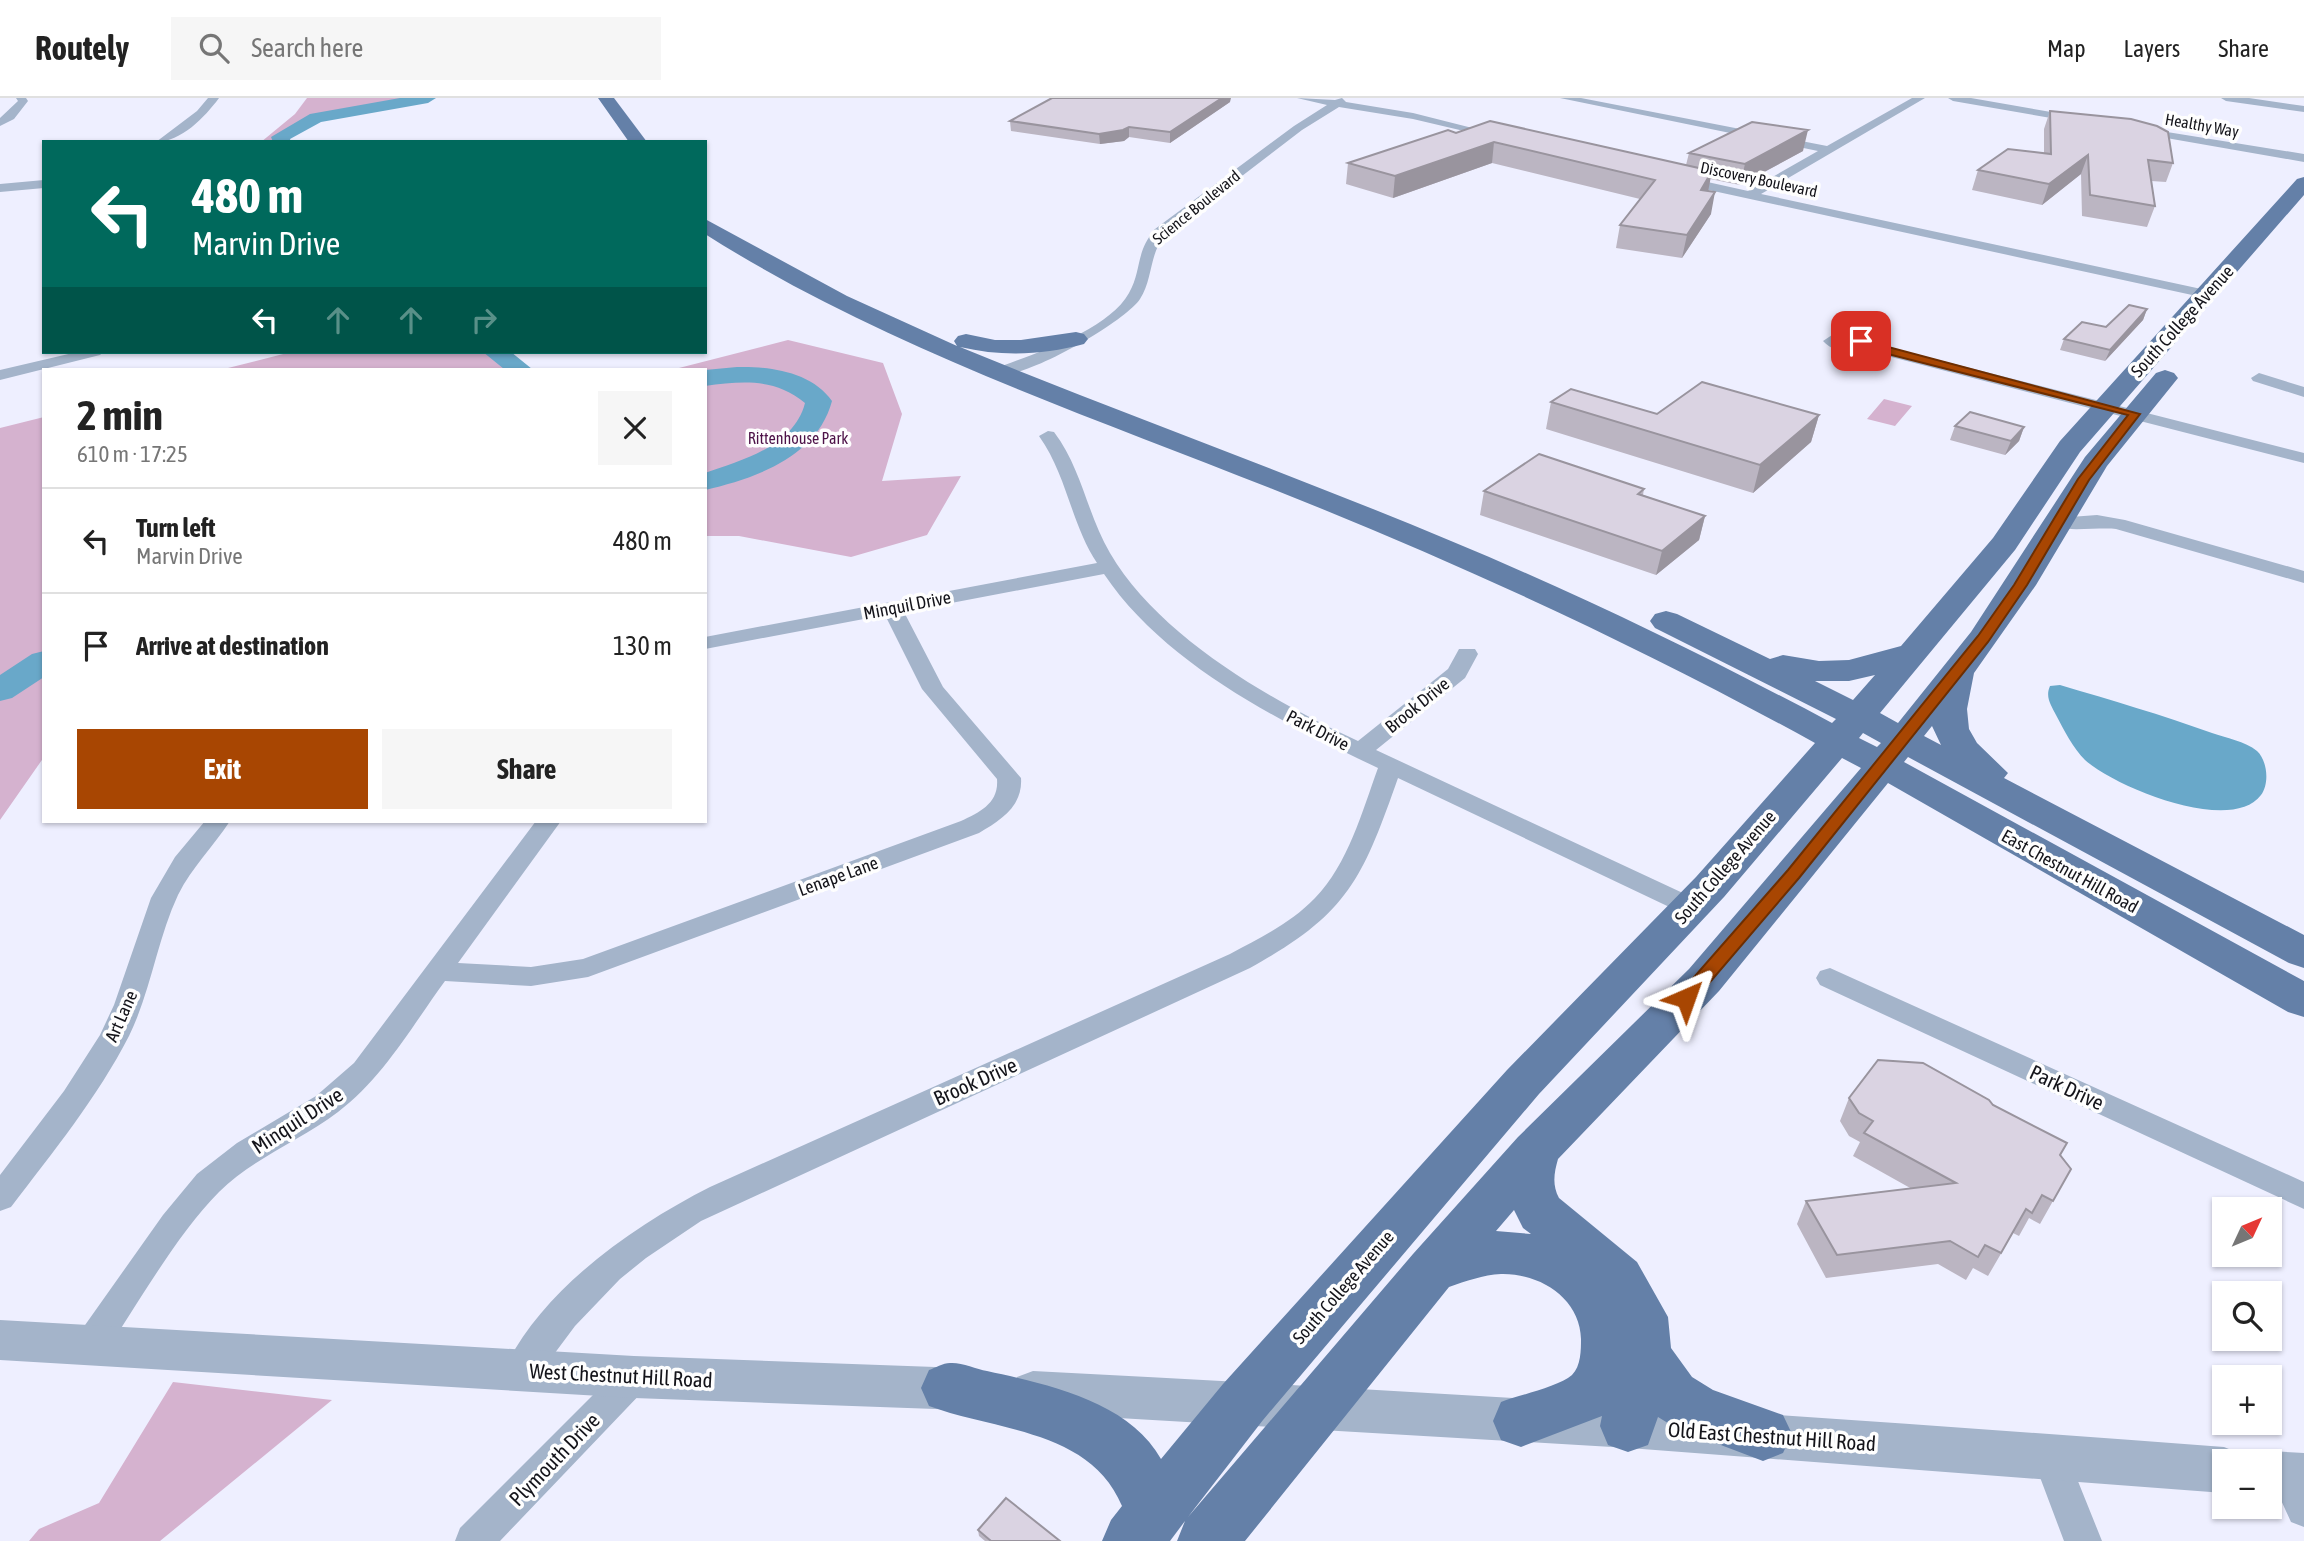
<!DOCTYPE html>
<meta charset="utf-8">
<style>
:root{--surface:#fff;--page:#f6f6f6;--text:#222;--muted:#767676;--line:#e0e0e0;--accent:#a84602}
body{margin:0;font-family:"Asap Condensed",sans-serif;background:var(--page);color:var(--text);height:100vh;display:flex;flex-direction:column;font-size:26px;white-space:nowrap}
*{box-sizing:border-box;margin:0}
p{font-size:23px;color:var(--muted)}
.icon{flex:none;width:38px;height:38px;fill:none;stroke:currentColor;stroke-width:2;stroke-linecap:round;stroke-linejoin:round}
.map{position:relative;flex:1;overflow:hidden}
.details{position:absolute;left:42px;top:270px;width:665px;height:455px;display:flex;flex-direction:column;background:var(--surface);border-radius:0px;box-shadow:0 2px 5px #0004}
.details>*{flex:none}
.top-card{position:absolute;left:42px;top:42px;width:665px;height:214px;border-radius:0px;box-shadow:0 2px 5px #0004;background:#00695c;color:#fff;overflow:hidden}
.needle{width:46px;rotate:46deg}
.fabs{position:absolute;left:2212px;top:1099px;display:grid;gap:14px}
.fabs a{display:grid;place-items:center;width:70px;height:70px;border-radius:0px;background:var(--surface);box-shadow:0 2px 5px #0004;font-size:35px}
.pin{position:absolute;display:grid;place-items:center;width:60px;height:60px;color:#fff;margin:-30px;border-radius:14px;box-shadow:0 4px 10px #0006}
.me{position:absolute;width:77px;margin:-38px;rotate:43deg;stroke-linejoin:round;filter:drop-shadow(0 0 5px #0008)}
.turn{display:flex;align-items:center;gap:24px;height:147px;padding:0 35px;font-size:32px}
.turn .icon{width:91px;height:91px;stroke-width:2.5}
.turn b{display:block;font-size:49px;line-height:60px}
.lanes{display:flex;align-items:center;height:66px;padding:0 35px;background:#0003;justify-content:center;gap:35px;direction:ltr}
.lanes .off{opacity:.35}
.round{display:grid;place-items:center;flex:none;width:74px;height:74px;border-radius:0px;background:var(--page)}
.headline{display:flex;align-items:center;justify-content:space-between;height:119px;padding:0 35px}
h1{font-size:42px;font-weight:700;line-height:52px}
.cta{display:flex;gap:14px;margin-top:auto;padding:14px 35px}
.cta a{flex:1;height:80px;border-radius:0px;background:var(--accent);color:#fff;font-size:28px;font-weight:700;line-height:80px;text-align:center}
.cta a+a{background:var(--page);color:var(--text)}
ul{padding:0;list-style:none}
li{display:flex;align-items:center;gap:21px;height:105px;padding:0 35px;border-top:2px solid var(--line)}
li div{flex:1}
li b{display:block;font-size:26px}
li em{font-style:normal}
header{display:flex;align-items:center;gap:42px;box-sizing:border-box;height:98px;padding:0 35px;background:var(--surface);border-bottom:2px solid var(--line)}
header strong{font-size:33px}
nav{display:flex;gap:38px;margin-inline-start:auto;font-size:24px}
.search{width:490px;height:63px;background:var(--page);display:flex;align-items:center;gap:18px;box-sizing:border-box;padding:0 24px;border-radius:0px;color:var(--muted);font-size:26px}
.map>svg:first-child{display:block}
</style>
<header>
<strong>Routely</strong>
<div class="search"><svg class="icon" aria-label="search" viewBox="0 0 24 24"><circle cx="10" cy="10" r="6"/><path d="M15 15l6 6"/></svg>Search here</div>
<nav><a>Map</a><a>Layers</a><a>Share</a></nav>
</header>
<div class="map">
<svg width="2304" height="1443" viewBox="0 0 2304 1443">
<rect width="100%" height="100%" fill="#eeefff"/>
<path fill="#d5b2cf" d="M307 0H428L316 20 280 39 282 44H261L295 16Z
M788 242 883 265 902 316 882 383 961 378 927 437 851 459 739 438H705V271H675Z
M291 254H495L520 271H224Z
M1884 301 1912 308 1895 328 1867 321Z
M44 319V659L0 722V330Z
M173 1284 332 1302 160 1443H29L39 1431 99 1405Z"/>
<path fill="#69a8c9" d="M2060 587C2111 602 2162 617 2212 635 2226 640 2245 643 2257 653 2267 662 2270 685 2261 697 2231 737 2115 689 2085 662 2073 650 2064 632 2056 617 2051 607 2045 599 2050 588Z"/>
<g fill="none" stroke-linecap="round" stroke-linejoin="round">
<path fill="#69a8c9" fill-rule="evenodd" d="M400 0H436L428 5 321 24 290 41 291 44H273L271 39 310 16Z
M483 254H511L532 271H504Z
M737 269C769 268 812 274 832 303 817 359 756 380 705 392V375C743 362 794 348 805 305 775 280 743 283 705 288V272Z
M44 553V579L12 600 0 603V577L32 556Z"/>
<path fill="#a4b4ca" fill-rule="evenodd" d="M16 0H26L28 3 14 21 0 28V20L18 3Z
M208 0H219C205 19 181 44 156 44L197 13Z
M1297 0 1335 2 1342 0 1346 4 1413 15 1504 38 1498 41 1413 21 1339 9 1302 32 1165 137C1149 156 1153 181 1140 201 1124 225 1020 284 994 277L992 274 994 271C1033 256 1108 233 1129 195 1142 172 1135 155 1155 131L1294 28 1327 7Z
M1560 0H1581L1827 48 1912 0H1925L1761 96 2206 192 2213 196 2206 200 1672 84V78L1676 77 1748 93 1818 53Z
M1948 0H1971L2080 19 2086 22 2080 25 1953 3Z
M2221 0H2249L2304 8V14L2226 3Z
M2136 29 2304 56V64L2132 34V30Z
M44 82V90L0 94V86Z
M1838 233 1863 238 1868 244 2304 355V365L1864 252C1849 256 1834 255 1823 243Z
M77 254H103L100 257 0 282V272Z
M2259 275 2304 289V299L2253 283 2251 280Z
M1048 333 1054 334C1082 371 1087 416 1110 455 1159 539 1272 603 1358 643L1448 571 1459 551H1475L1478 556 1465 580 1376 652 1700 803 1704 809 1700 815 1691 818 1682 815 1398 680C1362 782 1348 816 1250 870L701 1123 646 1160 620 1181 575 1228 534 1283 522 1288 510 1283 504 1272C541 1192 633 1128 710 1089L1230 856C1260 840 1291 825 1315 800 1348 766 1362 714 1378 670 1283 625 1165 567 1104 476L904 514 943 589 1021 680C1023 708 1001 722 979 735L588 879 531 888 445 883C412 928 383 980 338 1014 300 1043 253 1060 219 1094 176 1137 137 1208 102 1259L90 1263 78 1259 73 1248 78 1237 163 1117 197 1076 237 1045 316 998 354 965 536 723H561L458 865 531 869 583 861 961 723C980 714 999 705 997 681L922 591 885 517 705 551V539L1097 465C1071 426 1067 377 1039 338Z
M2097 417 2125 422 2304 473V485L2116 431C2100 429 2056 435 2048 426L2057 420Z
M205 723H230C213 749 192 769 178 797 157 842 151 893 129 938 97 1000 53 1054 11 1109L0 1113V1077L64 993 100 937 114 907 151 800 175 759Z
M1830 870 2304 1084V1111L1820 887 1816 880 1820 873Z
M634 1263 646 1268 652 1279 646 1290 500 1443H455L460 1430 622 1268Z
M2050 1341 2063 1346 2102 1443H2064L2032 1358 2037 1346Z
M2288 1359 2301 1364 2304 1370V1429L2291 1424 2270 1378 2275 1364Z"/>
<path fill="#a4b4ca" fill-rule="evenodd" d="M0 1222 634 1258 963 1270 979 1276 986 1291 979 1306 963 1312 634 1300 0 1262Z
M1033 1273C1430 1293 1827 1319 2224 1349L2241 1356 2244 1363H2224V1395L1629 1350 1033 1315 1017 1309 1010 1294 1017 1279Z
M2270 1353 2304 1355V1401L2270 1399V1363H2252L2253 1360Z"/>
<path fill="#6480a8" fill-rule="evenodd" d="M598 0H614L647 44H629Z
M2304 79V97L2080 354 2015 452 1880 615 1898 625 1971 534 2085 359 2156 275 2165 272 2174 275 2178 280 2107 368 2036 487 1974 575 1967 611 1969 631 1977 645 2008 675 2004 680 2304 837V870L2289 865 1908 659 1904 664 2304 883V919L2288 914 1888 685 1719 893 1558 1061C1554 1075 1552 1087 1559 1100L1637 1164 1668 1219 1671 1250 1692 1279 1713 1292 1783 1317 1792 1336 1783 1355 1763 1363 1676 1330 1658 1319 1648 1347 1628 1354 1608 1347 1600 1328 1602 1318 1521 1349 1501 1342 1493 1323 1501 1304C1519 1297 1558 1289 1572 1277 1581 1268 1581 1252 1581 1241 1580 1200 1540 1175 1501 1176 1483 1177 1466 1183 1449 1189L1245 1443H1177L1185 1423 1170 1443H1102L1111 1422 1122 1408C1090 1331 996 1333 929 1308L921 1290 929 1272C935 1270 943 1265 950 1265 961 1264 976 1271 987 1273 1046 1286 1129 1303 1161 1361L1223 1286 1507 972 1696 779 1815 645C1639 548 1457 464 1270 390 1079 314 880 247 705 136V121L847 198 957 248 954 243 958 238 966 236 995 242H1021L1076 234 1084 236 1088 241 1084 246C1042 257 1003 259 960 249 1123 316 1289 375 1451 443 1581 497 1708 559 1832 625L1836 621 1655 530 1650 523 1655 516 1666 513 1677 516 1770 561 1783 557 1819 563 1849 562 1901 548 1993 440 2060 343 2297 81ZM1875 577 1853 602 1815 583H1849ZM1932 628 1941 647 1924 638ZM1863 635 1881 645 1877 649 1859 640ZM1842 660 1861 670 1689 871 1518 1039 1413 1156 1188 1419 1263 1322 1539 996 1724 799ZM1514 1112 1523 1130 1531 1136 1496 1133Z"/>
</g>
<path fill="#bbb5c2" d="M1230 4 1170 45 1129 39 1124 43 1100 46 1011 33 1010 23Z
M2050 13 2173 65 2166 84 2151 83 2155 108 2147 129 2082 118 2081 76 2042 107 1972 92 1978 72 2044 55V31Z
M1456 35 1686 67 1689 55 1803 53 1740 87 1710 81 1708 93 1711 116 1682 160 1616 150 1620 127 1640 101 1492 65 1393 100 1346 86 1348 65Z
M2147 211 2143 222 2105 263 2060 252 2064 241 2106 229Z
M1551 304 1657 316 1819 317 1811 344 1753 395 1546 331Z
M1955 328 2024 329 2019 343 2005 357 1950 342Z
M1644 391 1643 397 1705 418 1699 442 1656 477 1480 417 1484 393Z
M1849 1000 1993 1007 2061 1057 2071 1071 2040 1126 2029 1120 2019 1138 2013 1135 1988 1178 1973 1170 1966 1182 1938 1166 1826 1180 1797 1126 1806 1103 1912 1091 1853 1058 1860 1044 1849 1038 1840 1023Z
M978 1432 1060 1443H985L979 1438Z"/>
<path fill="#99949e" d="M1222 0H1231L1230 4 1170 45V34Z
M1129 29V39L1124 43 1100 46 1099 36Z
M1808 32 1803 53 1740 87 1745 66Z
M1494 44 1492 65 1393 100 1395 78Z
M2088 57 2081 76 2042 107 2049 86Z
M1712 73 1708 94 1701 92Z
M1715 94 1711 116 1682 160 1687 137Z
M2147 211 2143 222 2105 263 2110 252Z
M1819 317 1811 344 1753 395 1760 367Z
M2024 329 2019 343 2005 357 2011 343Z
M1705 418 1699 442 1656 477 1662 453Z"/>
<path fill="#dad3e2" stroke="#99949e" stroke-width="2" d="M1052 0H1222L1170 34 1129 29 1123 32 1099 36 1010 23Z
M2050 13 2131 21 2157 28 2168 34 2173 65 2148 62 2155 108 2090 97 2088 57 2049 86 1978 72 2008 51 2051 56Z
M1490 23 1712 73 1701 92 1715 94 1687 137 1620 127 1655 82 1494 44 1395 78 1348 65 1448 32 1456 35Z
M1752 24 1808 32 1745 66 1689 55Z
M2129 207 2147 211 2110 252 2064 241 2082 224 2106 229Z
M1702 284 1819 317 1760 367 1551 304 1571 291 1657 316Z
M1970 314 2024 329 2011 343 1955 328Z
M1539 356 1644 391 1638 396 1705 418 1662 453 1484 393Z
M1878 962 1923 965 1989 1002 1993 1007 2067 1045 2060 1057 2071 1071 2053 1103 2042 1097 2032 1115 2026 1111 2001 1155 1985 1147 1978 1159 1950 1143 1837 1157 1806 1103 1956 1085 1864 1035 1873 1023 1859 1015 1849 1000Z
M1006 1400 1060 1443H991L978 1432Z"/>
<path fill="#a84602" stroke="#6d2e01" stroke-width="2" d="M1858 241 2140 316 2089 382 2027 487 1988 544 1799 780 1693 904H1680L1677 900 1680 895 1788 772 1978 538 2014 487 2078 381 2128 317 1860 249Z"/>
<g text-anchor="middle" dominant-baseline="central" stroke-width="7" stroke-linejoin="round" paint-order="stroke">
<g font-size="16" fill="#14141a" stroke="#fefefe">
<text transform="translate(2202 27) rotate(10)">Healthy Way</text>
<text transform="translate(1759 81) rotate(12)">Discovery Boulevard</text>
<text transform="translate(1196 109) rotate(-39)">Science Boulevard</text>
</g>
<g font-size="16" fill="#4d1248" stroke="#fefefe">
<text x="798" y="340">Rittenhouse Park</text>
</g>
<g font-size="18" fill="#14141a" stroke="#fefefe">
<text transform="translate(2182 223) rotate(-48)">South College Avenue</text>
<text transform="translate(907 507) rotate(-11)">Minquil Drive</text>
<text transform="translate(1417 607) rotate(-39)">Brook Drive</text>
<text transform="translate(1318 632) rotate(27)">Park Drive</text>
<text transform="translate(1725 769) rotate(-49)">South College Avenue</text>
<text transform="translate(2070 773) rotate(29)">East Chestnut Hill Road</text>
<text transform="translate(838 778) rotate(-20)">Lenape Lane</text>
<text transform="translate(121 918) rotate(-66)">Art Lane</text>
<text transform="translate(1343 1189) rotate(-49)">South College Avenue</text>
</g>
<g font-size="21" fill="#14141a" stroke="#fefefe">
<text transform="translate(975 983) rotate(-24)">Brook Drive</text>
<text transform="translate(2067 989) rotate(25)">Park Drive</text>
<text transform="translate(297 1022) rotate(-33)">Minquil Drive</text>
<text transform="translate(621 1277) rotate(3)">West Chestnut Hill Road</text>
<text transform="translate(1772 1338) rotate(4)">Old East Chestnut Hill Road</text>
<text transform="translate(554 1361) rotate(-46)">Plymouth Drive</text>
</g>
</g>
</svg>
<div class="fabs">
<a><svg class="needle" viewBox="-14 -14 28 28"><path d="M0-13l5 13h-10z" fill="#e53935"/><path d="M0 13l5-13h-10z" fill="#767676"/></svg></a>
<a><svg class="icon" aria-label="search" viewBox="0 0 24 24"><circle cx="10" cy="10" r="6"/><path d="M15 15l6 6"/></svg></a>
<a>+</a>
<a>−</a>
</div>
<div class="pin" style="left:1861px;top:243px;background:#d93025"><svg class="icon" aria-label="arrive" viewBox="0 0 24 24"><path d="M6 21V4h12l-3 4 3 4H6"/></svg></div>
<svg class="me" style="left:1686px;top:900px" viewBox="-20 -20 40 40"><path d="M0-17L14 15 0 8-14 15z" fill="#a84602" stroke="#fff" stroke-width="4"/></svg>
<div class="top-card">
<div class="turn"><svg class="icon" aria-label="left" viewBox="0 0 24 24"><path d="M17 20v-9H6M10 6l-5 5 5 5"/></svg><div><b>480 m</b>Marvin Drive</div></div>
<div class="lanes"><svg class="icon" aria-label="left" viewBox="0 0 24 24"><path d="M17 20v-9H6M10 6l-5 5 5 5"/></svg><svg class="icon off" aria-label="ahead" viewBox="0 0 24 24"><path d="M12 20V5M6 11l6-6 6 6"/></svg><svg class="icon off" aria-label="ahead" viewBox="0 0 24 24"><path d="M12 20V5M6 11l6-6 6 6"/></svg><svg class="icon off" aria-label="right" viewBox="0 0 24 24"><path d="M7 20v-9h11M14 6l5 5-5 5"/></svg></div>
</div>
<section class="details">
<div class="headline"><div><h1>2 min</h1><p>610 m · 17:25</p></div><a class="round"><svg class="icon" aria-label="close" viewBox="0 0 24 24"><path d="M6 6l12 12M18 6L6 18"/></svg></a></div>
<ul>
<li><svg class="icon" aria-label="left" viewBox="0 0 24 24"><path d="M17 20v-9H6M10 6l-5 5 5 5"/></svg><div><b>Turn left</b><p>Marvin Drive</p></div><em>480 m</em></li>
<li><svg class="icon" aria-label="arrive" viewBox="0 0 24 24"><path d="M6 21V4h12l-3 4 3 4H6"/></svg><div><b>Arrive at destination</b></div><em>130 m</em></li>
</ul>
<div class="cta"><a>Exit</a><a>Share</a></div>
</section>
</div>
